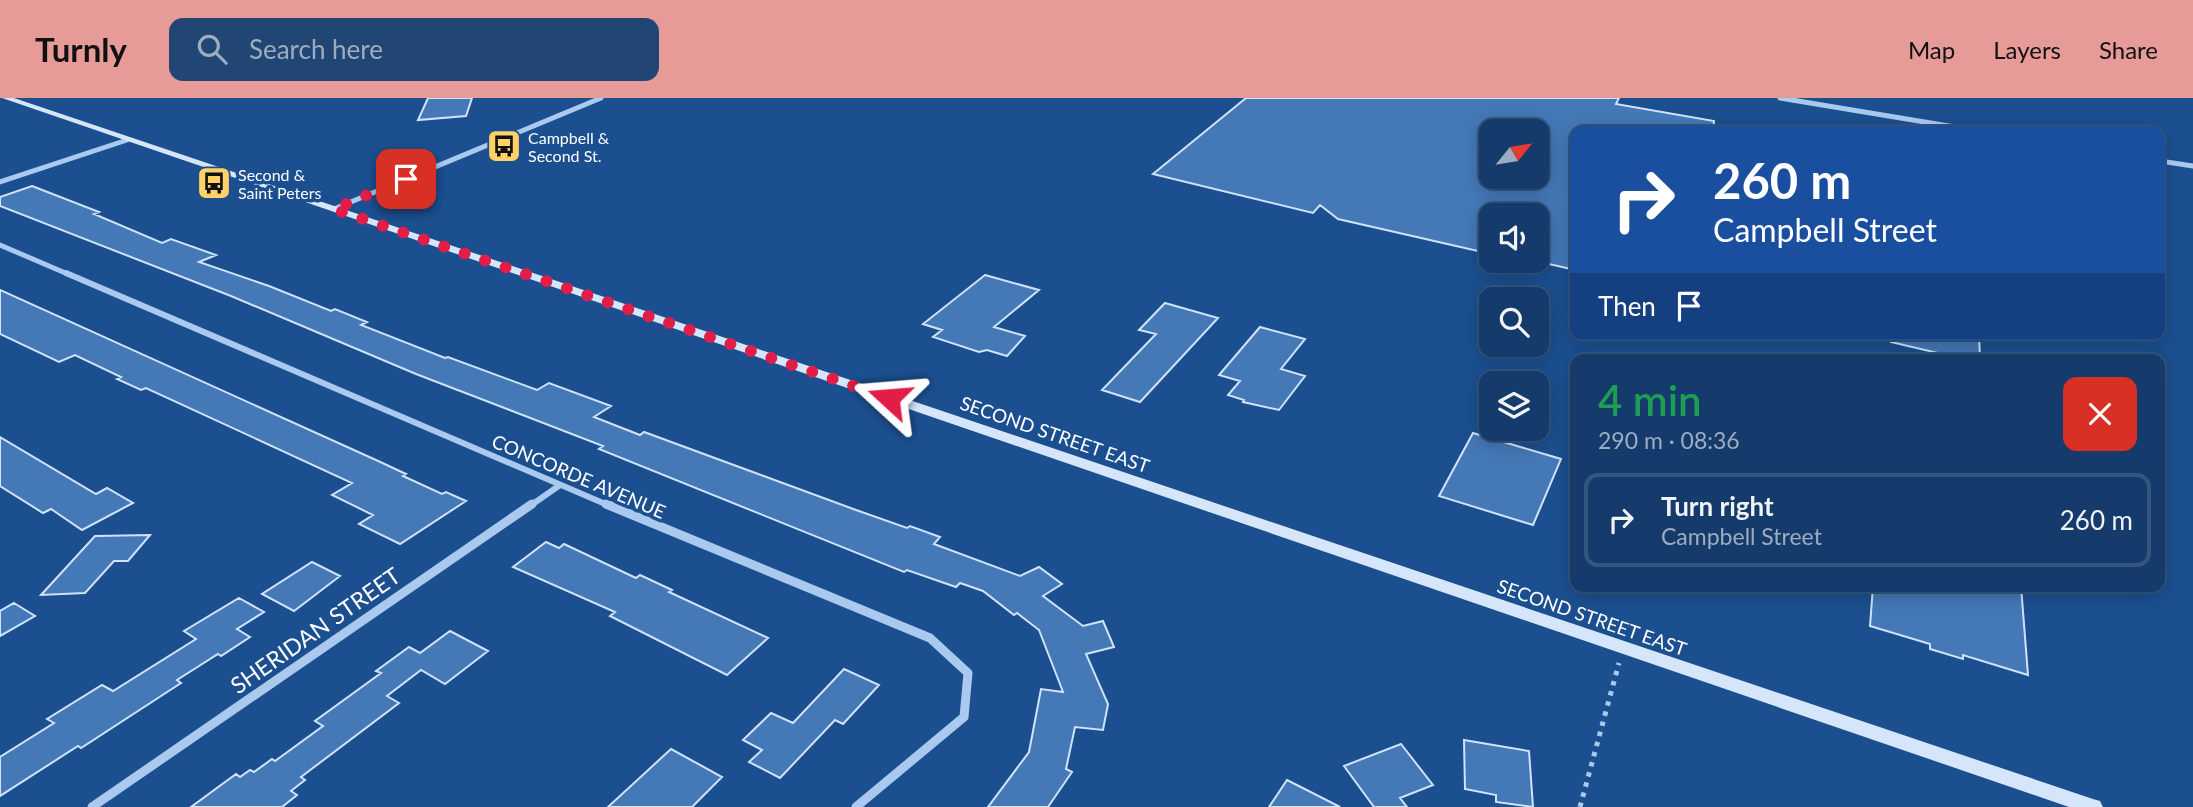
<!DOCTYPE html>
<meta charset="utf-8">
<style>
:root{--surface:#143b6b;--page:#214673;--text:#f1f3f6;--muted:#9dadc1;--line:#33557e;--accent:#e69b98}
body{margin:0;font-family:Lato,sans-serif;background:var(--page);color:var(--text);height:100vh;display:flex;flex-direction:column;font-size:26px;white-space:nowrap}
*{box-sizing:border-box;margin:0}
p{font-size:23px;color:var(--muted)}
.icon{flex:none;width:38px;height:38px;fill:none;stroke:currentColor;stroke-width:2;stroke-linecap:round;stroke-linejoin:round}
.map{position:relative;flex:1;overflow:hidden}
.drawer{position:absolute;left:1570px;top:256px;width:595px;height:238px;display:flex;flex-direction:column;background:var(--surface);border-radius:14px;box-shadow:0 4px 18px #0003,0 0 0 2px var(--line)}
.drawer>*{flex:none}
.banner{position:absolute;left:1570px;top:28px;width:595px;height:214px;border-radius:14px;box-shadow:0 4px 18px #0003,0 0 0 2px var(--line);background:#1a4fa0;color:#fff;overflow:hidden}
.needle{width:46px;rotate:60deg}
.controls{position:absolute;left:1479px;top:21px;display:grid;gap:14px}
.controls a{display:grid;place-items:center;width:70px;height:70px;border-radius:14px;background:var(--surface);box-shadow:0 4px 18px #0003,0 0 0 2px var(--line);font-size:35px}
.pin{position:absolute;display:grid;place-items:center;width:60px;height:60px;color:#fff;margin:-30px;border-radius:14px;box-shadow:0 4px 10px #0006}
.me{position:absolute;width:77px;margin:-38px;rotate:289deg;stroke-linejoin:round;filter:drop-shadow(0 0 5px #0008)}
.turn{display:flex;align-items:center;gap:24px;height:147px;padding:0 28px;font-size:32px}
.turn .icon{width:91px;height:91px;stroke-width:2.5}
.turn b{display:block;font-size:49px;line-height:60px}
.then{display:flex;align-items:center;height:66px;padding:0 28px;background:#0003;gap:14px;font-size:26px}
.round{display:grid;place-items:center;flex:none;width:74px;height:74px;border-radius:14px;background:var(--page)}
.overview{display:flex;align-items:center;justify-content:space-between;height:119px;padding:0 28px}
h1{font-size:42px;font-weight:600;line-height:52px;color:#1e9e55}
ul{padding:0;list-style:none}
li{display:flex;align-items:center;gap:21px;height:94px;margin:0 14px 10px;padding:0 14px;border:4px solid var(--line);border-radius:14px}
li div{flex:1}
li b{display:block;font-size:26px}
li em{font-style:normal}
header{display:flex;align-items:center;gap:42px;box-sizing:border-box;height:98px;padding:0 35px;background:var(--accent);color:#111}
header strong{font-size:33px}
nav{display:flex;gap:38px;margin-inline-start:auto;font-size:24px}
.search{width:490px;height:63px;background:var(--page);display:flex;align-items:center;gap:18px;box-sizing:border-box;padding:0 24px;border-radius:14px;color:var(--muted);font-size:26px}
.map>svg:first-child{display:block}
</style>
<header>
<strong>Turnly</strong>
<div class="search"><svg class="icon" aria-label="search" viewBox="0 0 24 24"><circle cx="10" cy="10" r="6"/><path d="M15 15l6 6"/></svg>Search here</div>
<nav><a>Map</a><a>Layers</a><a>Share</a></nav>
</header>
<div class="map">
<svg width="2193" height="709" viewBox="0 0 2193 709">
<rect width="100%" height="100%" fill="#1b4f8f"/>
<path fill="#4478b7" stroke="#cfe3fa" stroke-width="2" fill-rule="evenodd" d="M428 0H472L466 18 418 22Z
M1246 0H1619L1616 6 1714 23 1713 33H1575V172L1536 163V117H1491V156L1338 121 1320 107 1313 115 1153 76ZM1491 33H1536V79H1491Z
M32 88 99 114 94 116 162 145 171 141 216 157 199 164 269 188 331 213 335 211 367 224 361 227 445 260 448 259 537 292 549 285 611 308 594 319 640 337 644 334 856 412 907 430 910 428 940 439 934 446 1020 478 1039 469 1062 486 1043 498 1083 528 1103 523 1114 549 1086 556 1108 606 1103 632 1075 629 1066 671 1072 674 1048 709H988L1029 654 1041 591 1063 594 1039 532 1017 515 1014 517 983 493 960 485 956 489 907 472 904 474 599 351 603 348 416 276 231 198 0 108V99Z
M985 177 1039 192 994 229 1025 238 1007 258 987 252 979 254 933 239 942 232 923 226Z
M0 192 376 362 406 376 403 378 442 396 446 394 466 403 400 446 359 426 373 417 332 397 352 385 146 290 141 292 117 281 121 279 75 257 59 264 0 236Z
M1165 205 1218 220 1140 304 1102 292 1156 236 1139 232Z
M1260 229 1305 241 1281 271 1305 278 1279 312 1243 304 1244 302 1228 297 1240 283 1219 277Z
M1892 236H1979L1980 261H1963L1891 244Z
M1473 335 1561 361 1533 427 1439 398Z
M0 339 96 396 107 390 133 405 82 432 51 411 43 415 0 388Z
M150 437 128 463H114L85 495 41 497 95 438Z
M546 444 559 450 564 446 636 480 640 477 672 492 669 494 768 540 727 577 610 518 615 514 513 469Z
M312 464 340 478 294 513 262 496Z
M1873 488H2021L2028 577 1963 557V561L1930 551V546L1870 528Z
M239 500 264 514 237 531 250 539 221 558 218 556 177 582 181 585 81 650 78 648 0 698V659L54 625 47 621 102 587 113 593 196 541 184 533Z
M14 505 35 518 0 538V513Z
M450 533 488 553 445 586 421 572 387 598 399 605 301 679 305 682 291 693 297 697 282 709H191L236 676 240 679 250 672 254 674 272 661 275 663 323 628 315 623 381 575 376 573 409 549 420 555Z
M844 571 879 587 843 626 835 622 780 680 749 664 762 652 743 642 771 615 793 625Z
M1464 642 1529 653 1533 709 1496 704V697L1465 691Z
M1401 646 1433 687 1400 700 1407 709H1374L1344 668Z
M671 651 722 679 692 709H608Z
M1287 682 1340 709H1269Z"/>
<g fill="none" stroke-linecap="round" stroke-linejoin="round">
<path stroke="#a9c9ee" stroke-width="5" stroke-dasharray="4.5 6" stroke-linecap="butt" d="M1580 709 1619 565"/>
<path stroke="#a9c9ee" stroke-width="5" d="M1780 0 1979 33
M2160 63 2193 68
M0 84 127 42
M334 111 601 0
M0 147 70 177"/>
<path stroke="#a9c9ee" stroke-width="6" d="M66 175 610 408
M530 408 560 387"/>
<path stroke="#a9c9ee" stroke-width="9" d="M606 406 930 540 968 575 964 619 856 709
M92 709 532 406"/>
<path fill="#d6e6fa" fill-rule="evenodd" d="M2 0H14L2093 701 2100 703 2103 709H2069Z"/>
</g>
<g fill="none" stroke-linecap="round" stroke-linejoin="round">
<path stroke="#e11d48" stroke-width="12" stroke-dasharray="0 21.6" d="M406 81 334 111 889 300"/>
</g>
<defs>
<g id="bus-square" transform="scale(1.75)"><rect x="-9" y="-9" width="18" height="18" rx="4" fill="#ffd166" stroke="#1b4f8f"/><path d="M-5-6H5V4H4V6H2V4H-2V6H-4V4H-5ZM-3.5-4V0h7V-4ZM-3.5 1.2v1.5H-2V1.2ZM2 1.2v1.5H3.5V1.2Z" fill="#111"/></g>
</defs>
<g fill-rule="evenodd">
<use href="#bus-square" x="504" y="48"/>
<use href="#bus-square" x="214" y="85"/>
</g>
<g text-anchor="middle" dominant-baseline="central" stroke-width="7" stroke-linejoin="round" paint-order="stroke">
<g font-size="16" fill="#fff" stroke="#1b4f8f" text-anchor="start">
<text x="528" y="39">Campbell &amp;<tspan x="528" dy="18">Second St.</tspan></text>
<text x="238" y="76">Second &amp;<tspan x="238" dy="18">Saint Peters</tspan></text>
</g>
<g font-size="19" fill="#fff" stroke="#1b4f8f">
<text transform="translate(1055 336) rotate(19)">SECOND STREET EAST</text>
<text transform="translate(579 378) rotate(23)">CONCORDE AVENUE</text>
<text transform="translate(1592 519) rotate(19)">SECOND STREET EAST</text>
</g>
<g font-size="23" fill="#fff" stroke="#1b4f8f">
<text transform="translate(315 532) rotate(-35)">SHERIDAN STREET</text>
</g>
</g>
</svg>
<div class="controls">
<a><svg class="needle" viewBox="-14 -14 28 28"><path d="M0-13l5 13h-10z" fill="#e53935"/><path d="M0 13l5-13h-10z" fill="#9dadc1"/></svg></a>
<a><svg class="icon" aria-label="sound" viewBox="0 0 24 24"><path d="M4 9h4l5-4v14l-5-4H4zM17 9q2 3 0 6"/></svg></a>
<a><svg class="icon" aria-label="search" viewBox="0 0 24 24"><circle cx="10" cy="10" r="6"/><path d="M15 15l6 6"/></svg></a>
<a><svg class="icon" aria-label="layers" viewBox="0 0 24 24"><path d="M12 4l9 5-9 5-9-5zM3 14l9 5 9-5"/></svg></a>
</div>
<div class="pin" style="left:406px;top:81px;background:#d93025"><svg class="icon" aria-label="arrive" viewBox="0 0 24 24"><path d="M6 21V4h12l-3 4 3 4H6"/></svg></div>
<svg class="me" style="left:889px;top:300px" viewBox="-20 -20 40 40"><path d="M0-17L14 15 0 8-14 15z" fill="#e11d48" stroke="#fff" stroke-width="4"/></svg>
<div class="banner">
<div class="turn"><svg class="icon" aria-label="right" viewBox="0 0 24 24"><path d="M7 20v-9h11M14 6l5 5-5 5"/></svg><div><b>260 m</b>Campbell Street</div></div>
<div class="then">Then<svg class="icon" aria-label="arrive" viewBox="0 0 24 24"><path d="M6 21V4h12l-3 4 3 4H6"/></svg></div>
</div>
<section class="drawer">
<div class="overview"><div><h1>4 min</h1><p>290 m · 08:36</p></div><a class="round" style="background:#d93025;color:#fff"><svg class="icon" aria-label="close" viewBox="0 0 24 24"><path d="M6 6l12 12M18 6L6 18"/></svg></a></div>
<ul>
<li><svg class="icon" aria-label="right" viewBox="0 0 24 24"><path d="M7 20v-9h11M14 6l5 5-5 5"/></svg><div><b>Turn right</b><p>Campbell Street</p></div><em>260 m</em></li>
</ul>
</section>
</div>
